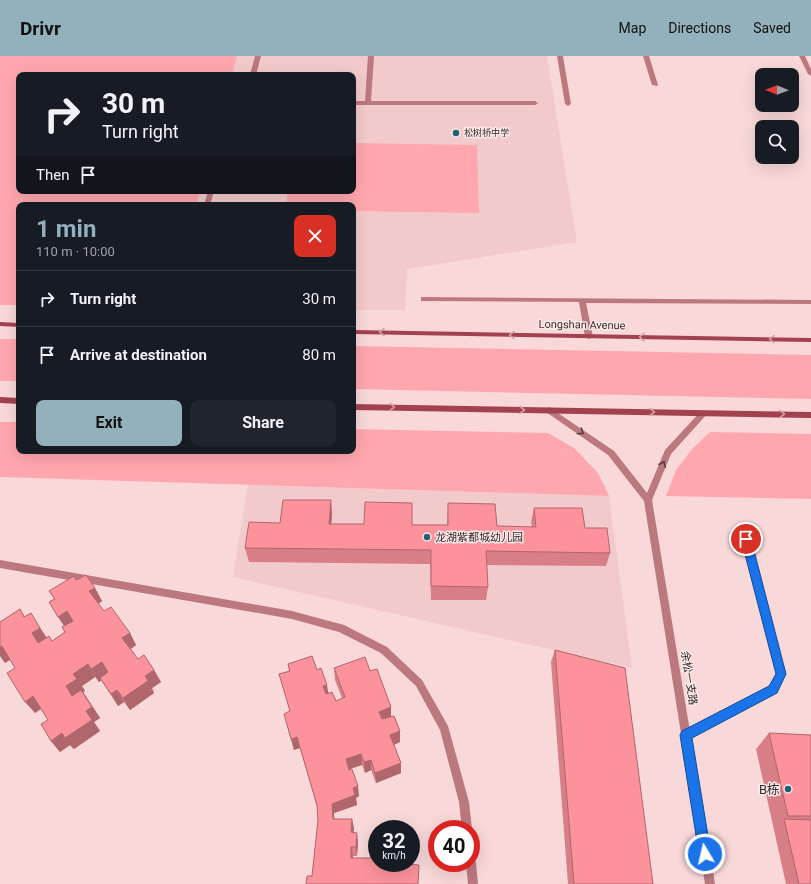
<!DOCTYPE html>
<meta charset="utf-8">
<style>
:root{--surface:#171b24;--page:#20242c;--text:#f1f3f6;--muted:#9ea1a6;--line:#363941;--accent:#93b1bc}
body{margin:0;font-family:Roboto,"Noto Sans SC",sans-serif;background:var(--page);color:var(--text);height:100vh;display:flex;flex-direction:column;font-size:15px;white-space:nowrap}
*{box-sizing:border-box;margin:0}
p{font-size:13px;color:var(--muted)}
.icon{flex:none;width:22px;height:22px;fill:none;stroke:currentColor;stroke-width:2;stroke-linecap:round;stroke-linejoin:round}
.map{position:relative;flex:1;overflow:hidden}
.details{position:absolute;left:16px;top:146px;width:340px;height:252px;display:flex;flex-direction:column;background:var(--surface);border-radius:8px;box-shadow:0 4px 16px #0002}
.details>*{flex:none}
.banner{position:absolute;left:16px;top:16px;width:340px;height:122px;border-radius:8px;box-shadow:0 4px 16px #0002;background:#171b24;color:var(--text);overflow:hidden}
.needle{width:26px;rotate:271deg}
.controls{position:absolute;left:755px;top:12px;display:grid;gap:8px}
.controls a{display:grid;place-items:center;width:44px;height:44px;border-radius:8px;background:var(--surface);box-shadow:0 4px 16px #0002;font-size:20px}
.speed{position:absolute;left:368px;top:764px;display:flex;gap:8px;font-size:20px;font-weight:700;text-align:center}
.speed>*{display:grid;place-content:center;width:52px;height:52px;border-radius:50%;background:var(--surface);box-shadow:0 4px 16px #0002;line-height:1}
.speed small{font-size:10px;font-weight:400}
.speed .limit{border:6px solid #d22;background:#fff;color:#111}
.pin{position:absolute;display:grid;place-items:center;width:34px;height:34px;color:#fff;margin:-17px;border:2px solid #fff;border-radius:50%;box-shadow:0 1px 4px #0007}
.me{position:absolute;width:44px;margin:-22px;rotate:351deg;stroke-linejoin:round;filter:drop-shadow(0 0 3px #0008)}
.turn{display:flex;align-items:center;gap:14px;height:84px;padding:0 20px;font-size:18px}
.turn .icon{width:52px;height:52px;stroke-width:2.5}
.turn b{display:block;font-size:28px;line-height:34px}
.then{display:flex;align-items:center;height:38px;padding:0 20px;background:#0003;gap:8px;font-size:15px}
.round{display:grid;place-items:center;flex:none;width:42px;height:42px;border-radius:8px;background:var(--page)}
.headline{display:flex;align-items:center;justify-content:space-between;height:68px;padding:0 20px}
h1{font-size:24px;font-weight:700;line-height:30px;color:var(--accent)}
.button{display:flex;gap:8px;margin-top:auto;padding:8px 20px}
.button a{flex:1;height:46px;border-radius:8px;background:var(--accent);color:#111;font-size:16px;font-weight:700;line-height:46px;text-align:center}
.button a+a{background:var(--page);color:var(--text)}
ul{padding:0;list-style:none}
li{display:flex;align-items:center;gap:12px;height:56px;padding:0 20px;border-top:1px solid var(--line)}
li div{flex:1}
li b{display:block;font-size:15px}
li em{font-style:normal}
header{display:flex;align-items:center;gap:24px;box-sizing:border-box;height:56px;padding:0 20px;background:var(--accent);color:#111}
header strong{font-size:19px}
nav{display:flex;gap:22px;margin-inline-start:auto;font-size:14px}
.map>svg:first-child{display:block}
</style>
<header>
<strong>Drivr</strong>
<nav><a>Map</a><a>Directions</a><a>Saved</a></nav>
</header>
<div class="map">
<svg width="811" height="828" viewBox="0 0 811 828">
<rect width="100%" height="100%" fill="#f8d8d9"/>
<path fill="#f3cacc" d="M237 0H547L577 186 407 213 405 254H353V149H197L200 135H353V19H232Z
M248 429 609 440 632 612 233 521Z"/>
<path fill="#ffa7ae" d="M0 0H237L232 19H19V135H200L197 149H19V249H0Z
M353 87 477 89 479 157 353 155V149H286L288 135H353Z
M0 283H19V325H0Z
M353 290 811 299V343L353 333Z
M0 366H19V395H353V373L548 377 574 392 598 417 609 440 0 421Z
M710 376 811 378V443L666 440 676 414 693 392Z"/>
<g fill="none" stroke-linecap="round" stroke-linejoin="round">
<path fill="#bb787e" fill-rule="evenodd" d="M255 0H261L256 19H250Z
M368 0H374L371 45H535L538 47 535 49H353V45H365Z
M557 0H563L571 48 568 50 565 48Z
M643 0H649L658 29 657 30 652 29Z
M799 0H805L811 13V20L808 18Z
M208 135H214L210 149H204Z
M421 241 811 244V248L586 247 593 281 589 283 585 281 579 246 423 245H421Z
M746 479 749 480 750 483 786 618 776 636 686 684 683 682 681 679 683 676 770 630 776 618 742 483 743 480Z"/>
<path fill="#bb787e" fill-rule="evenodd" d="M0 504 292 555 344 569 387 591 422 624 448 670 469 746 472 773 471 776V773H462L459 746 440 674 416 630 381 597 339 576 292 563 0 512Z
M471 802 475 803 476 807 478 828H468L466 807H471Z"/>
<path fill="#bb787e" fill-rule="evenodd" d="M549 351 614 395 647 437 665 394 701 355H707L708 357 671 398 652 444 715 828H705L644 445 608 399 546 356 545 354Z"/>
<path fill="#a2424f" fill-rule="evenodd" d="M0 266 19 267V271L0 270Z
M353 274 811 282V286L353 278Z
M0 341 19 342V348L0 347Z
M353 348 811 356V362L353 354Z"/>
</g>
<path fill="#d87e86" d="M331 444 332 459 331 468 447 469 448 447 497 470 532 471 531 466 534 452 585 472 610 497 606 510 487 509 488 531 486 544H431L430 508 249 506 245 492 280 467Z
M76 524 95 532 102 545 98 548 104 555 130 577 136 589 131 593 138 603 154 614 161 626 152 632 154 637 130 654 124 646 118 650 101 624 99 626 95 621 82 630 85 635 83 636 100 662 94 666 100 675 74 693 70 689 60 696 51 685 48 664 41 653 35 657 15 612 10 604 5 607 20 553 25 561 46 581 52 585 65 576 64 570 49 546 54 543 49 535Z
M555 594 653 828H568L551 606Z
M288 608 317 614 328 637 336 645 342 642 335 624 334 612 370 615 391 660 400 675V686L394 689 401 707V717L376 727 371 714 365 717 362 709 349 713 359 740 356 742 357 749 334 757V763H352L354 773 353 777 358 786 357 800H353V802L377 807 312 820 318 764 317 751 300 692 294 694 287 669 290 655 279 618 289 615Z
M769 677 811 679V828H786L756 693Z"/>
<path fill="#b0666d" d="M331 444 332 459 330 482 329 468Z
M95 532 102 545 97 549 89 535Z
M67 555 74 568 67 574 58 561Z
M39 570 49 585 40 590 32 577Z
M130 577 136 589 129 594 122 582Z
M2 590 11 603 5 607 0 600V591Z
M102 606 109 619 99 626 91 613Z
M88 608 95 621 82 630 85 635 83 636 100 662 94 666 100 675 74 693 70 689 60 696 51 685 66 630 73 618Z
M154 614 161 626 152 632 154 637 130 654 123 642 145 620Z
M327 629 329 641 325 642 323 630Z
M117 634 124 646 118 650 111 638Z
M33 640 42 652 35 657 25 646Z
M391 651V663L380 667 379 656Z
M400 675V686L390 690V679Z
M297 681 300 692 294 694 291 683Z
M361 698 362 709 347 714 346 703Z
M371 704V714L365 717 364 706Z
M401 707V717L376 727 375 717Z
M358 730 359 740 356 742 357 749 334 757 335 772 333 763 332 748 353 732Z
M352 763 354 773 352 786 351 776Z
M357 777 358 786 357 800 356 791Z
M351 791 353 800 352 810 351 802Z"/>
<path fill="#fb929c" stroke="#b0666d" d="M283 444H331L329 468H364L365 446 412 447V469H448V447L495 448 497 470 536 471 534 452H582L585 472H607L610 497 486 495 488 531 431 530V494L245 492 249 466 280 467Z
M86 519 95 532 89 535 104 555 111 551 130 577 122 582 138 603 144 599 154 614 145 620 148 625 123 642 117 634 111 638 100 622 108 616 102 606 91 613 88 608 73 618 77 623 66 630 72 640 81 634 92 651 86 655 92 664 65 682 62 677 51 685 41 668 48 664 33 640 25 646 7 617 15 612 2 590 0 591V566L20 553 24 561 31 557 40 572 32 577 38 587 49 580 52 585 65 576 62 571 73 565 67 555 58 561 49 546 55 543 49 535 74 520 76 524Z
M555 594 625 612 653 828H574Z
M312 600 317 614 321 612 327 629 323 630 326 638 332 636 336 645 345 641 334 612 365 601 370 615 377 613 391 651 379 656 382 663 394 660 400 675 390 679 401 707 375 717 371 704 364 706 361 698 346 703 349 714 352 713 358 730 353 732 355 739 332 748 333 763H352L351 776 357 777 356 791H351V802H371V790H376V773H377V807H405V808L419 809 418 828H306L307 820H312L318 764 317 749 297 681 291 683 284 658 290 655 279 618 290 615 288 608Z
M769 677 811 679V760H788Z
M784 763 811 764V828H799Z"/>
<defs><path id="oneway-chevron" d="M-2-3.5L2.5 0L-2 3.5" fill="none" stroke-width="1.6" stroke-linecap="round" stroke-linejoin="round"/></defs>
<g stroke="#d49ea4">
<use href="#oneway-chevron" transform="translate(382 276) rotate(-179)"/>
<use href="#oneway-chevron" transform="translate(512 279) rotate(-179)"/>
<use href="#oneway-chevron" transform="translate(642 281) rotate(-179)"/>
<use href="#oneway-chevron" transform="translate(772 283) rotate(-179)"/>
<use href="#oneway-chevron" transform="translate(392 351) rotate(1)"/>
<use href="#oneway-chevron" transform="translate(522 354) rotate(1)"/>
<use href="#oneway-chevron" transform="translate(652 356) rotate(1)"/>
<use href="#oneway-chevron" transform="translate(782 358) rotate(1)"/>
</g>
<g stroke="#583e40">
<use href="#oneway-chevron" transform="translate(581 376) rotate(34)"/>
<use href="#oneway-chevron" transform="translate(663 408) rotate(-67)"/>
</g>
<path fill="#1a73e8" stroke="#114b97" d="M746 479 750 480 751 483 786 618 777 637 692 682 711 798 709 802 705 804 701 802 699 798 680 679 682 675 769 630 776 618 741 483 743 480Z"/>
<g fill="#206075" stroke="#fce9e9" stroke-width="1.5">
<circle cx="456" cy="77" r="4"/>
<circle cx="427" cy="481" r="4"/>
<circle cx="788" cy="733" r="4"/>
</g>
<g text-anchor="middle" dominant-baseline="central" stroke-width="3" stroke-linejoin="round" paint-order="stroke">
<g font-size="9" fill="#372b2b" stroke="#fce9e9" text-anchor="start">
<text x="464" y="77">松树桥中学</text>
</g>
<g font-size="11" fill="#372b2b" stroke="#fce9e9">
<text transform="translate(582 269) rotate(1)">Longshan Avenue</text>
<text transform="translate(689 622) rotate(81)">余松一支路</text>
</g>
<g font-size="11" fill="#372b2b" stroke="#fce9e9" text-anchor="start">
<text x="435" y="481">龙湖紫都城幼儿园</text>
</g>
<g font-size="13" fill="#372b2b" stroke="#fce9e9" text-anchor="end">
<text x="780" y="733">B栋</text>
</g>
</g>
</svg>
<div class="controls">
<a><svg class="needle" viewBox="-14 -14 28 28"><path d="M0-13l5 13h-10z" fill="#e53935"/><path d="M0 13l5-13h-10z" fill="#9ea1a6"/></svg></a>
<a><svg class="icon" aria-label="search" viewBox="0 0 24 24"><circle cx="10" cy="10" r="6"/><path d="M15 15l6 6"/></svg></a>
</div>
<div class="speed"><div>32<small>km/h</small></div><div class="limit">40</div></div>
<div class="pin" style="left:746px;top:483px;background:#d93025"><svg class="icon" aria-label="arrive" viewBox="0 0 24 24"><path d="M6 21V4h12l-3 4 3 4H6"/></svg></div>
<svg class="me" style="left:705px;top:798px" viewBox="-20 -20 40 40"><circle r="17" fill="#1a73e8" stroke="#fff" stroke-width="3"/><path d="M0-11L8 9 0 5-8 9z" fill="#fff"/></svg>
<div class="banner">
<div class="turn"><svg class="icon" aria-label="right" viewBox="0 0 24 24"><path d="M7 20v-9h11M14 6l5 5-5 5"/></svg><div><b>30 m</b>Turn right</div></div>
<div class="then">Then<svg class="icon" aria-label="arrive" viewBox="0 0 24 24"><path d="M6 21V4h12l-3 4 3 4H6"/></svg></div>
</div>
<section class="details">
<div class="headline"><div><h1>1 min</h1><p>110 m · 10:00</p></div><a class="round" style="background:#d93025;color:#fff"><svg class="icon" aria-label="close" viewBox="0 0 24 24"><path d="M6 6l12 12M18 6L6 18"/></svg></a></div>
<ul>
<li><svg class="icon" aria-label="right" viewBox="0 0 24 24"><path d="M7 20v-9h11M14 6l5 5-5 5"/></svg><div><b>Turn right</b></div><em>30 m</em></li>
<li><svg class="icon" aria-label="arrive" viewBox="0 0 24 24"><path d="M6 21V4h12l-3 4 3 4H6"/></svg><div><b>Arrive at destination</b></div><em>80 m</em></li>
</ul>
<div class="button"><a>Exit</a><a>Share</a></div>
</section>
</div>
